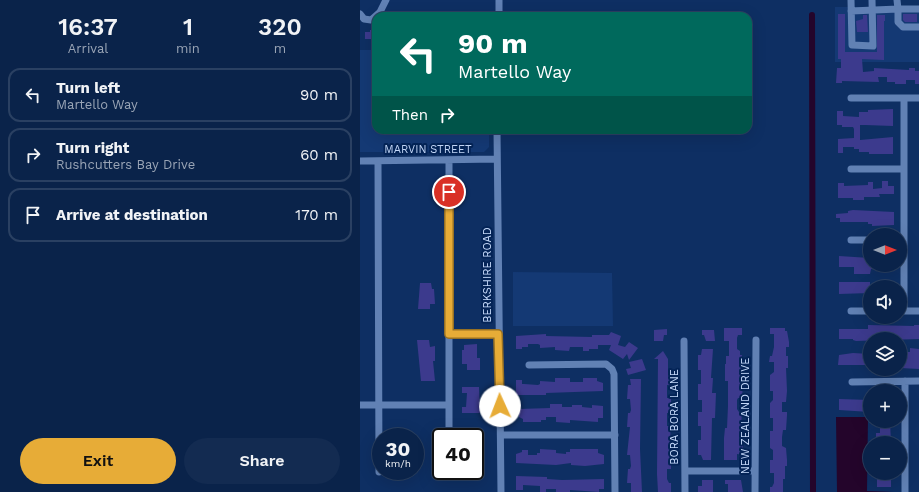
<!DOCTYPE html>
<meta charset="utf-8">
<style>
:root{--surface:#0a234a;--page:#132b51;--text:#f1f3f6;--muted:#99a4b5;--line:#2a4062;--accent:#e7ac37}
body{margin:0;font-family:"Work Sans",sans-serif;background:var(--page);color:var(--text);height:100vh;display:flex;flex-direction:column;font-size:15px;white-space:nowrap}
*{box-sizing:border-box;margin:0}
p{font-size:13px;color:var(--muted)}
.icon{flex:none;width:22px;height:22px;fill:none;stroke:currentColor;stroke-width:2;stroke-linecap:round;stroke-linejoin:round}
.map{position:relative;flex:1;overflow:hidden}
.panel{display:flex;flex-direction:column;background:var(--surface);width:360px}
.panel>*{flex:none}
.guide{position:absolute;left:12px;top:12px;width:380px;height:122px;border-radius:12px;box-shadow:0 4px 16px #0002,0 0 0 1px var(--line);background:#00695c;color:#fff;overflow:hidden}
.needle{width:26px;rotate:90deg}
.tools{position:absolute;left:503px;top:228px;display:grid;gap:8px}
.tools a{display:grid;place-items:center;width:44px;height:44px;border-radius:50%;background:var(--surface);box-shadow:0 4px 16px #0002,0 0 0 1px var(--line);font-size:20px}
.speed{position:absolute;left:12px;top:428px;display:flex;gap:8px;font-size:20px;font-weight:700;text-align:center}
.speed>*{display:grid;place-content:center;width:52px;height:52px;border-radius:50%;background:var(--surface);box-shadow:0 4px 16px #0002,0 0 0 1px var(--line);line-height:1}
.speed small{font-size:10px;font-weight:400}
.speed .limit{border:2px solid #111;border-radius:6px;background:#fff;color:#111}
.pin{position:absolute;display:grid;place-items:center;width:34px;height:34px;color:#fff;margin:-17px;border:2px solid #fff;border-radius:50%;box-shadow:0 1px 4px #0007}
.me{position:absolute;width:44px;margin:-22px;rotate:358deg;stroke-linejoin:round;filter:drop-shadow(0 0 3px #0008)}
.turn{display:flex;align-items:center;gap:14px;height:84px;padding:0 20px;font-size:18px}
.turn .icon{width:52px;height:52px;stroke-width:2.5}
.turn b{display:block;font-size:28px;line-height:34px}
.then{display:flex;align-items:center;height:38px;padding:0 20px;background:#0003;gap:8px;font-size:15px}
.eta{display:flex;justify-content:space-evenly;align-items:center;height:68px;text-align:center}
.eta b{font-size:24px;font-weight:600;line-height:28px}
.primary-button{display:flex;gap:8px;margin-top:auto;padding:8px 20px}
.primary-button a{flex:1;height:46px;border-radius:24px;background:var(--accent);color:#111;font-size:16px;font-weight:600;line-height:46px;text-align:center}
.primary-button a+a{background:var(--page);color:var(--text)}
ul{padding:0;list-style:none}
li{display:flex;align-items:center;gap:12px;height:54px;margin:0 8px 6px;padding:0 12px;border:2px solid var(--line);border-radius:12px}
li div{flex:1}
li b{display:block;font-size:15px}
li em{font-style:normal}
main{display:flex;flex:1;min-height:0}
.map>svg:first-child{display:block}
</style>
<main>
<section class="panel">
<div class="eta">
<div><b>16:37</b><p>Arrival</p></div>
<div><b>1</b><p>min</p></div>
<div><b>320</b><p>m</p></div>
</div>
<ul>
<li><svg class="icon" aria-label="left" viewBox="0 0 24 24"><path d="M17 20v-9H6M10 6l-5 5 5 5"/></svg><div><b>Turn left</b><p>Martello Way</p></div><em>90 m</em></li>
<li><svg class="icon" aria-label="right" viewBox="0 0 24 24"><path d="M7 20v-9h11M14 6l5 5-5 5"/></svg><div><b>Turn right</b><p>Rushcutters Bay Drive</p></div><em>60 m</em></li>
<li><svg class="icon" aria-label="arrive" viewBox="0 0 24 24"><path d="M6 21V4h12l-3 4 3 4H6"/></svg><div><b>Arrive at destination</b></div><em>170 m</em></li>
</ul>
<div class="primary-button"><a>Exit</a><a>Share</a></div>
</section>
<div class="map">
<svg width="559" height="492" viewBox="0 0 559 492">
<rect width="100%" height="100%" fill="#0e2f63"/>
<path fill="#143974" d="M475 7H559V62H475Z
M0 50H16V130H129V147L124 152H0Z
M153 272 252 273 253 326H153Z"/>
<path fill="#24052b" d="M476 417H508L507 491 534 492H477Z"/>
<g fill="none" stroke-linecap="round" stroke-linejoin="round">
<path stroke="#24052b" stroke-width="6" d="M452 15 453 492"/>
</g>
<path fill="#3c3a8d" d="M478 14H485V52H517V15H525V21H524V60L502 59 503 72 514 71V68L549 70V68H555V71H559V84H555V80H546V84H535V82H527V77H518L519 82 482 81V83H476L477 68H481V59H478Z
M543 14H557V22H545L543 20Z
M503 15H507L508 32H497L496 21 503 19Z
M10 30H16V39H5V32H10Z
M533 109V126L505 125H500V140L533 137V154H509V152H499V149H494V147H483V153H478V139L494 138V129L493 127H482V125H477V111H483V116L499 117V112H508V110Z
M522 181H528V186H534V194H519L520 197H504V200H493V198H478V183H484V186L508 185V182H513V189L522 188Z
M493 210 534 212V225L512 226V224H508V222H480V218H476V214L488 213V211Z
M479 256 510 258V265H534V271L511 269 510 274H494V267H479Z
M479 282H510V293L479 294Z
M60 283H71L72 289H74L75 304H70V309H58Z
M522 283H534V287H522Z
M508 325 554 326V325H559V339L496 341 493 340V339H479V329H508Z
M364 328H382V335H378L377 338V349L380 351V355H382L380 384H383L382 398H378L377 400V409L379 412H382L380 440H383V455L377 454V460H364V438L365 428H367L368 406V381H365V364H366V356H369V341H364Z
M410 328H425V331H427L429 342V347H426V356H428V368H426L427 391 426 402H422V412H427V415L426 430H423L422 437V446L426 448 427 460V466H425V479H423V492H410V487H412L414 483V473H410V460H413V450L410 448V431H413V418H410V403L413 400V391H410V375L414 372V362H409L410 356H412L414 347V334H410Z
M307 329V335H304L303 341H294V330Z
M342 330H354L355 341H346L344 335H342Z
M251 332 261 336 258 345 265 347 269 342 278 348 269 360 267 354 263 359 249 350 251 345H238V349H229V351H223V347H210L209 351 195 350V347L180 348V345L178 344H168V347H162V349H156V336L186 334V336L232 337V335H249Z
M57 340H69L70 347 75 346V361H73L75 381H61Z
M117 344V358H120V370H107V364H102V350H104V345Z
M550 348 559 349V369L540 368V352H550Z
M342 349H353L351 378H353L352 393H356L355 418H352L351 460H343L341 455H338V440H341V426H338V412H342V400H338V384H341V370H338V355H341Z
M303 351 308 359V370H311V385H307V398H311V413H307V426H311L309 451V454H311V469H307V479L309 483H311V492H298L297 474 298 359H294Z
M493 353 510 354V365H478L479 355Z
M282 359 286 370 268 375 266 369 271 368 269 362Z
M195 378H210V382H223V378H237V381L243 383V391L186 393V395H156V380H162V384H164L178 385 180 384V381L195 382Z
M270 379H281L280 449 282 492H271V483H267L268 469H270L271 466 270 455H267L270 427H267L268 413H270L271 410 270 399H267L268 385H271Z
M102 387H119L120 413H102V407H106L107 393H102Z
M479 399 510 400V412L479 410Z
M190 404H202V407H212V405H222V407L232 408V405L243 406V418H238V422L210 420V423L196 422V417H186V420H181V422H163V419L159 417V409L190 408Z
M520 421H530L531 443H516V433H520Z
M180 449 196 450V453L206 454V452H210V449H238V453L244 455V464L225 466 211 465V463L196 465 156 463V454L162 452V450H168V455H177V453H180Z
M517 475 531 476V487H517Z
M156 476 187 477V479L202 480 244 479V489H239V492L210 490V492H196V489H186V492H180V486L163 485V490H156Z
M342 480H353V492H338V486H342Z
M365 480H381L383 492H368V484H365Z"/>
<g fill="none" stroke-linecap="round" stroke-linejoin="round">
<path stroke="#6181b4" stroke-width="7" d="M491 0 492 45 513 46 512 0
M537 0 538 9H559
M491 11 538 9V22L543 27H559
M0 14 4 19 11 20 20 12 26 0
M139 16V0
M491 98H559
M137 130 141 492
M0 161 137 159
M18 161 19 472
M89 161V437
M491 169H544
M491 240H510
M491 311H510
M541 311H559
M544 311V98
M89 334H138
M324 341 325 492
M169 365 246 364 252 369 254 374 255 492
M545 381V492
M492 382 559 381
M0 405H89
M141 435H255
M89 471V473
M325 471H395
M395 492 396 340"/>
</g>
<g fill="none" stroke-linecap="round" stroke-linejoin="round">
<g stroke="#967024" stroke-width="10">
<path id="route" d="M89 192V334H138L140 406"/>
</g>
<use href="#route" stroke="#e7ac37" stroke-width="7"/>
</g>
<g text-anchor="middle" dominant-baseline="central" stroke-width="4" stroke-linejoin="round" paint-order="stroke">
<g font-size="11" fill="#c5d9fa" stroke="#042457">
<text x="68" y="149">MARVIN STREET</text>
<text transform="translate(127 275) rotate(-90)">BERKSHIRE ROAD</text>
<text transform="translate(385 416) rotate(-90)">NEW ZEALAND DRIVE</text>
<text transform="translate(314 417) rotate(-90)">BORA BORA LANE</text>
</g>
</g>
</svg>
<div class="tools">
<a><svg class="needle" viewBox="-14 -14 28 28"><path d="M0-13l5 13h-10z" fill="#e53935"/><path d="M0 13l5-13h-10z" fill="#99a4b5"/></svg></a>
<a><svg class="icon" aria-label="sound" viewBox="0 0 24 24"><path d="M4 9h4l5-4v14l-5-4H4zM17 9q2 3 0 6"/></svg></a>
<a><svg class="icon" aria-label="layers" viewBox="0 0 24 24"><path d="M12 4l9 5-9 5-9-5zM3 14l9 5 9-5"/></svg></a>
<a>+</a>
<a>−</a>
</div>
<div class="speed"><div>30<small>km/h</small></div><div class="limit">40</div></div>
<div class="pin" style="left:89px;top:192px;background:#d93025"><svg class="icon" aria-label="arrive" viewBox="0 0 24 24"><path d="M6 21V4h12l-3 4 3 4H6"/></svg></div>
<svg class="me" style="left:140px;top:406px" viewBox="-20 -20 40 40"><circle r="19" fill="#fff"/><path d="M0-13L10 11 0 6-10 11z" fill="#e7ac37"/></svg>
<div class="guide">
<div class="turn"><svg class="icon" aria-label="left" viewBox="0 0 24 24"><path d="M17 20v-9H6M10 6l-5 5 5 5"/></svg><div><b>90 m</b>Martello Way</div></div>
<div class="then">Then<svg class="icon" aria-label="right" viewBox="0 0 24 24"><path d="M7 20v-9h11M14 6l5 5-5 5"/></svg></div>
</div>
</div>
</main>
